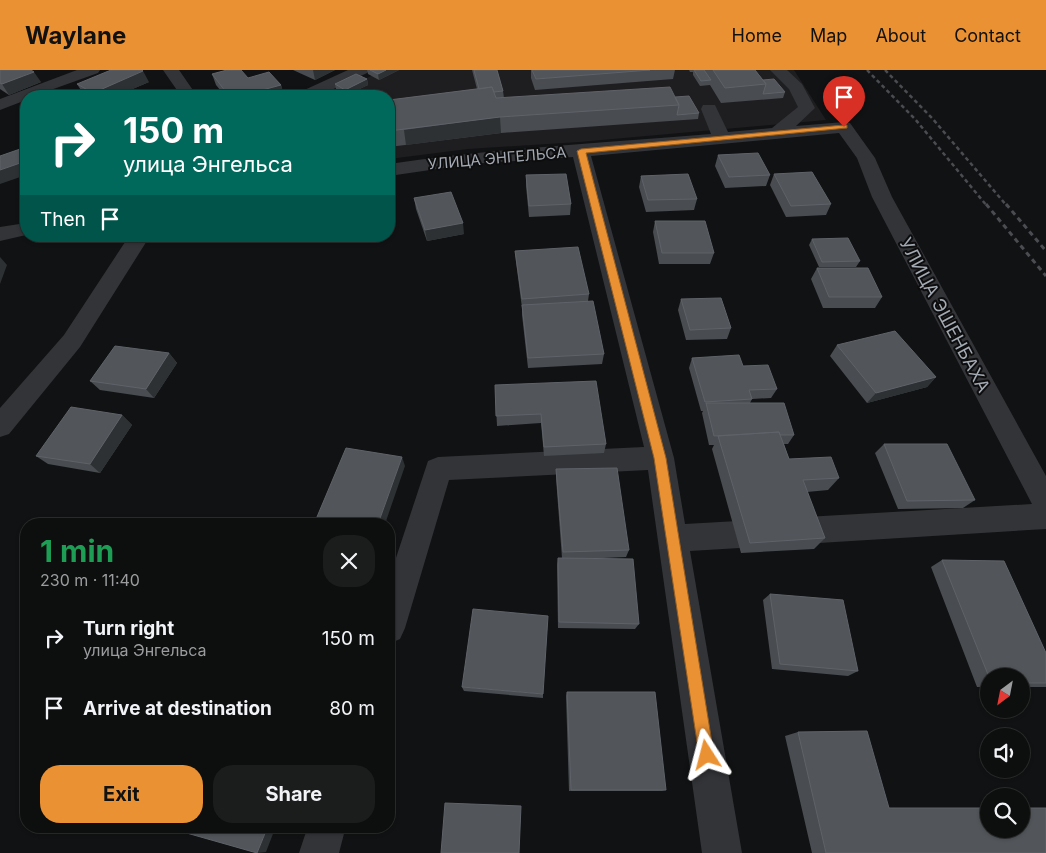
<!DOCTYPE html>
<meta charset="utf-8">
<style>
:root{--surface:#0d0e0e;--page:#1b1c1c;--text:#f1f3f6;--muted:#9a9c9e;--line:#2d2e2e;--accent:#e99133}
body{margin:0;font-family:Inter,sans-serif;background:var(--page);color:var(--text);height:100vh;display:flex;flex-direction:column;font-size:19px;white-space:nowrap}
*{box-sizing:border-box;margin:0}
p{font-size:16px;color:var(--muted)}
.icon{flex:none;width:28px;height:28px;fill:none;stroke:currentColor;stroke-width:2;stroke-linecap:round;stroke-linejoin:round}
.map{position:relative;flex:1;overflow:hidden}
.drawer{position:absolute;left:20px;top:448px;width:375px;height:315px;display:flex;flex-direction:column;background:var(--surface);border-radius:20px;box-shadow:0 1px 4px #0004,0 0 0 1px var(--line)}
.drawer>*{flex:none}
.banner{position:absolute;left:20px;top:20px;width:375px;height:152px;border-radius:20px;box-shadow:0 1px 4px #0004,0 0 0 1px var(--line);background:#00695c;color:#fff;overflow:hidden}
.needle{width:32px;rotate:212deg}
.buttons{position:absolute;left:980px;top:598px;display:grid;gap:10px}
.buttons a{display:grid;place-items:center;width:50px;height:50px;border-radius:50%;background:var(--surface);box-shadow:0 1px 4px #0004,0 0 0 1px var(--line);font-size:25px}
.pin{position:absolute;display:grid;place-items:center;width:42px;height:42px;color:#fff;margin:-51px -21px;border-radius:50% 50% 50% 0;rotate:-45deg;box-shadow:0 0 5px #0007}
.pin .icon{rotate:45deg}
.me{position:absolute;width:55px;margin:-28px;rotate:351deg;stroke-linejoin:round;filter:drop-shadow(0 0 4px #0008)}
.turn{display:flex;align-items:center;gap:18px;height:105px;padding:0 20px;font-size:22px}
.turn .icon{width:65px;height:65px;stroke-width:2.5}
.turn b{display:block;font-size:35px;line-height:42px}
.then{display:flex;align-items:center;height:48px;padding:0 20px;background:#0003;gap:10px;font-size:19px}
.round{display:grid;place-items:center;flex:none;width:52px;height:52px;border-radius:20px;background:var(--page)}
.summary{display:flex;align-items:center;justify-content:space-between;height:85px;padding:0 20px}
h1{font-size:30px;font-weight:700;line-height:38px;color:#1e9e55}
.primary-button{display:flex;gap:10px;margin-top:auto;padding:10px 20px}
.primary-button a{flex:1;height:58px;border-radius:20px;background:var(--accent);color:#111;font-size:20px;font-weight:700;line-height:58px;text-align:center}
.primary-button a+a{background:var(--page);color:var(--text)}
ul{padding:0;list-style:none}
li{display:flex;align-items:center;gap:15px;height:70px;padding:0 20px}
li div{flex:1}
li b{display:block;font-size:19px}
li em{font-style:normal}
header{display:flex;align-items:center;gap:30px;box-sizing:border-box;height:70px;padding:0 25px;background:var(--accent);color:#111}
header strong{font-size:24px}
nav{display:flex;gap:28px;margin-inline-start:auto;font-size:18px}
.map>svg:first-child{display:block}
</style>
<header>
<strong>Waylane</strong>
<nav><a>Home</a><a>Map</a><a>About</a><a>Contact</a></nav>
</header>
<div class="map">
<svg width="1046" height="783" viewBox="0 0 1046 783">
<rect width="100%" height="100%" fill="#111213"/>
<path fill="#1e1e20" d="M384 0H794L826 50 579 72 468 79 389 89V26H328Z"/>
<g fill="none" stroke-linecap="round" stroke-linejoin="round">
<path fill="#333438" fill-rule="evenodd" d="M77 0H100L98 3 34 26H26V30L0 40V29Z
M163 0H179L197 26H181Z
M348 0H369L367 3 319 26H298L300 22Z
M770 0H787L802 14 815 38 796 56 844 52 850 53 875 88 892 127 1046 406V459L690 481 742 783H702L648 400 449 410 405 558 400 569 389 574V509L428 391 438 387 644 377 573 87 471 94 389 106V94C496 78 604 73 711 64L701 39 703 35H715L728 62 772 58 798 37 789 19ZM839 63 857 88 872 127 1032 434 685 454 674 388 591 86Z
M26 153V165L0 171V157Z
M129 166H150L80 277 9 364 0 367V338L64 265Z
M308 756H346L339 783H299Z"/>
<path stroke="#4a4c51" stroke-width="2.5" stroke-dasharray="4 3" stroke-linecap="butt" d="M867 0 915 49 987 136
M885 0 932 48 1007 136"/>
<path stroke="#4a4c51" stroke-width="3" stroke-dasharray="5 4" stroke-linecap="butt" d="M986 134 1046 206
M1006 134 1046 181"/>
</g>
<path fill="#494c50" d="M0 0 41 12 9 25 0 19Z
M293 0H335L315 10Z
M367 0H399L379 10 368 4Z
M472 0H497L503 21 504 28 675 27 699 43 698 49 501 63 389 77V30L477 19Z
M531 0H675L673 9 535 20 531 8Z
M689 0H755L763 10 785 22 783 28 721 33 710 15 700 16 693 5V2H690Z
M212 4 248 8 281 15 284 25 281 26H225L216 15Z
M367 9 368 15 347 25 336 19 335 14Z
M149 12 116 26H86L84 25 77 14Z
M718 85 770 105 766 116 725 118 715 96Z
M774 104 831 134 826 145 786 147 770 115Z
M526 105 571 134 570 145 529 147 526 116Z
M641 106 697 129 694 140 646 142 639 117Z
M414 128 464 164 427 171 416 139Z
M655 151 714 183 710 194H659L653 162Z
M812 169 860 191 856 197H819L809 175Z
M515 181 589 224 588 231 604 284 602 294 528 298 522 245V238L516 192Z
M817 198 882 227 875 238H823L811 209Z
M681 229 731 258 727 269 686 270 678 240Z
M837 275 936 307 927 317 867 333 830 286Z
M169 283 177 293 154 328 100 320 90 311Z
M692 288 743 296 777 319 771 328 752 329 750 333 794 365 788 374H784L789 389 839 408 828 420 807 422 825 468 814 479 741 483 712 379 714 375H709L702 343 703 341H701L689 298Z
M495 315 606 374 604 383 544 386 541 353 497 356Z
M122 345 132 355 100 403 48 394 36 386Z
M884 374 975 430 963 438 898 439 875 383Z
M556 399 629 480 626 487 581 489 639 554 635 559 558 558 557 495 558 488H562L556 408Z
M942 490 1046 583V617H1021V606H989V617H977L931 497Z
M770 524 858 601 848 606 772 599 763 530Z
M462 617 543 624V628L464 621Z
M567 622 666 720 662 721H569L566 626Z
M798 662 889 738 1046 783H812L785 666Z"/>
<path fill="#2e3133" d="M313 0H335L315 10Z
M386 0H399L379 10 378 4Z
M143 1 149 12 116 26H95L93 23Z
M34 2 41 12 9 25 2 14Z
M367 9 368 15 347 25 345 20Z
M281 15 284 25 281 26H240Z
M500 47 501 63 406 75 404 60Z
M26 91V105L0 114V100Z
M463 153 464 164 427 171 425 160Z
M0 187 7 195 0 214Z
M169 283 177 293 154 328 146 319Z
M936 307 927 317 867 333 876 323Z
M122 345 132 355 100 403 90 394Z
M402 387 405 396 385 454H378Z
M268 756H276L266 782 257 783Z"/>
<path fill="#52565b" stroke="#5f6369" d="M0 0H31L34 2 2 14 0 13Z
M111 0H142L143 1 93 23 77 14Z
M227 0H241L248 8 269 2 281 15 240 26H229L212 4Z
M370 0H386L378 4Z
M474 0H497L503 21 494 22 492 17 479 19Z
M532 0H650L536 9Z
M694 0H704L711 10 701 11Z
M713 0H755L766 14 725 18Z
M356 4 367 9 345 20 335 14Z
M774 9 785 22 763 24 766 14 763 10Z
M492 17 496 28 670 17 679 35 500 47 389 61V30Z
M689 26 699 43 677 45 679 35 675 27Z
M26 77V91L0 100V86Z
M758 83 770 105 729 107 718 85Z
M812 102 831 134 791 136 774 104Z
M566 104 571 134 529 136 526 105Z
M688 104 697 129 648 130 641 106Z
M451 122 463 153 425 160 414 128Z
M655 151H705L714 183H662Z
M848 168 860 191 822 192 812 169Z
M578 177 589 224 522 229 515 181Z
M817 198H868L882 227H829Z
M721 228 731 258 690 260 681 229Z
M593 231 604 284 528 288 522 235Z
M895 261 936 307 876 323 837 275Z
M115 276 169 283 146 319 90 311Z
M739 285 743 296 768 295 777 319 749 320 752 329 705 332 692 288Z
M596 311 606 374 544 377 541 344 496 346 495 315Z
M706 333H784L794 365H780L779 362 714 366Z
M71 337 122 345 90 394 36 386Z
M779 362 789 389 831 387 839 408 803 410 825 468 750 473 718 366Z
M884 374H947L975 430 907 431Z
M346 378 402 387 378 454H314Z
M617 398 629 480 563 482 556 399Z
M558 488 633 489 639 554 559 552Z
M942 490 1004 491 1046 583V613H1021V606H989V607Z
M770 524 843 530 858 601 780 594Z
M473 539 548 546 543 624 462 617Z
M567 622H655L666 720H571Z
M867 661 889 738H989V759H1021V738H1046V783H826L798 662Z
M445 733 521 736 519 783H441Z
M162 756H268L257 783Z"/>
<path fill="#e99133" stroke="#975e21" d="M844 55H847V58L586 83 666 388 714 685 712 690 707 692 702 690 699 685 654 388 577 81 581 79Z"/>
<g text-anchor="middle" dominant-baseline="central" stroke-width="4" stroke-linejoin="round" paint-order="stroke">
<g font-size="15" fill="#a3aab3" stroke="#0d0d0e">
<text transform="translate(497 88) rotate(-5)">УЛИЦА ЭНГЕЛЬСА</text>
</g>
<g font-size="18" fill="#a3aab3" stroke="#0d0d0e">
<text transform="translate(945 245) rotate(62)">УЛИЦА ЭШЕНБАХА</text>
</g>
</g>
</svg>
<div class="buttons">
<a><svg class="needle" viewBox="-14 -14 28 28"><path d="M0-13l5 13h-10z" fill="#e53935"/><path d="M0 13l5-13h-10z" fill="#9a9c9e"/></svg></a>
<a><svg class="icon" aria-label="sound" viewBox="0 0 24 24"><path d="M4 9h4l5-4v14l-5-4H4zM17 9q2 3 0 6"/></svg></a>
<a><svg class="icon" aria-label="search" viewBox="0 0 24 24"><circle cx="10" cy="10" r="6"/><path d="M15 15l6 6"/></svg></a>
</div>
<div class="pin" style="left:844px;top:57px;background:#d93025"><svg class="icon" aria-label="arrive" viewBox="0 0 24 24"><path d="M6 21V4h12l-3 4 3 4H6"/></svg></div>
<svg class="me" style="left:707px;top:685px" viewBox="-20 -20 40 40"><path d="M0-17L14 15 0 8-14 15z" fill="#e99133" stroke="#fff" stroke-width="4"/></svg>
<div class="banner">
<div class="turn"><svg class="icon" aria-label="right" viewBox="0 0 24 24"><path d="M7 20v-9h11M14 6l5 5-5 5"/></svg><div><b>150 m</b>улица Энгельса</div></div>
<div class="then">Then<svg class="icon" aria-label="arrive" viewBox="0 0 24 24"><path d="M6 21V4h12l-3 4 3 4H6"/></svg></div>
</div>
<section class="drawer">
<div class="summary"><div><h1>1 min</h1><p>230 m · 11:40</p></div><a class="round"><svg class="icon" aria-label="close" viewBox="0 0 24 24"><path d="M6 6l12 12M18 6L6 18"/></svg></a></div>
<ul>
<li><svg class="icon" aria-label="right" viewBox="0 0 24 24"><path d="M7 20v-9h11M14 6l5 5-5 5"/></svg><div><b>Turn right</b><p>улица Энгельса</p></div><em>150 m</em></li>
<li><svg class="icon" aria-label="arrive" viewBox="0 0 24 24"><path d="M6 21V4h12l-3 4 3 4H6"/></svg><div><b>Arrive at destination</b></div><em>80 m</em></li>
</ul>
<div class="primary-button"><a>Exit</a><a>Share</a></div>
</section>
</div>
